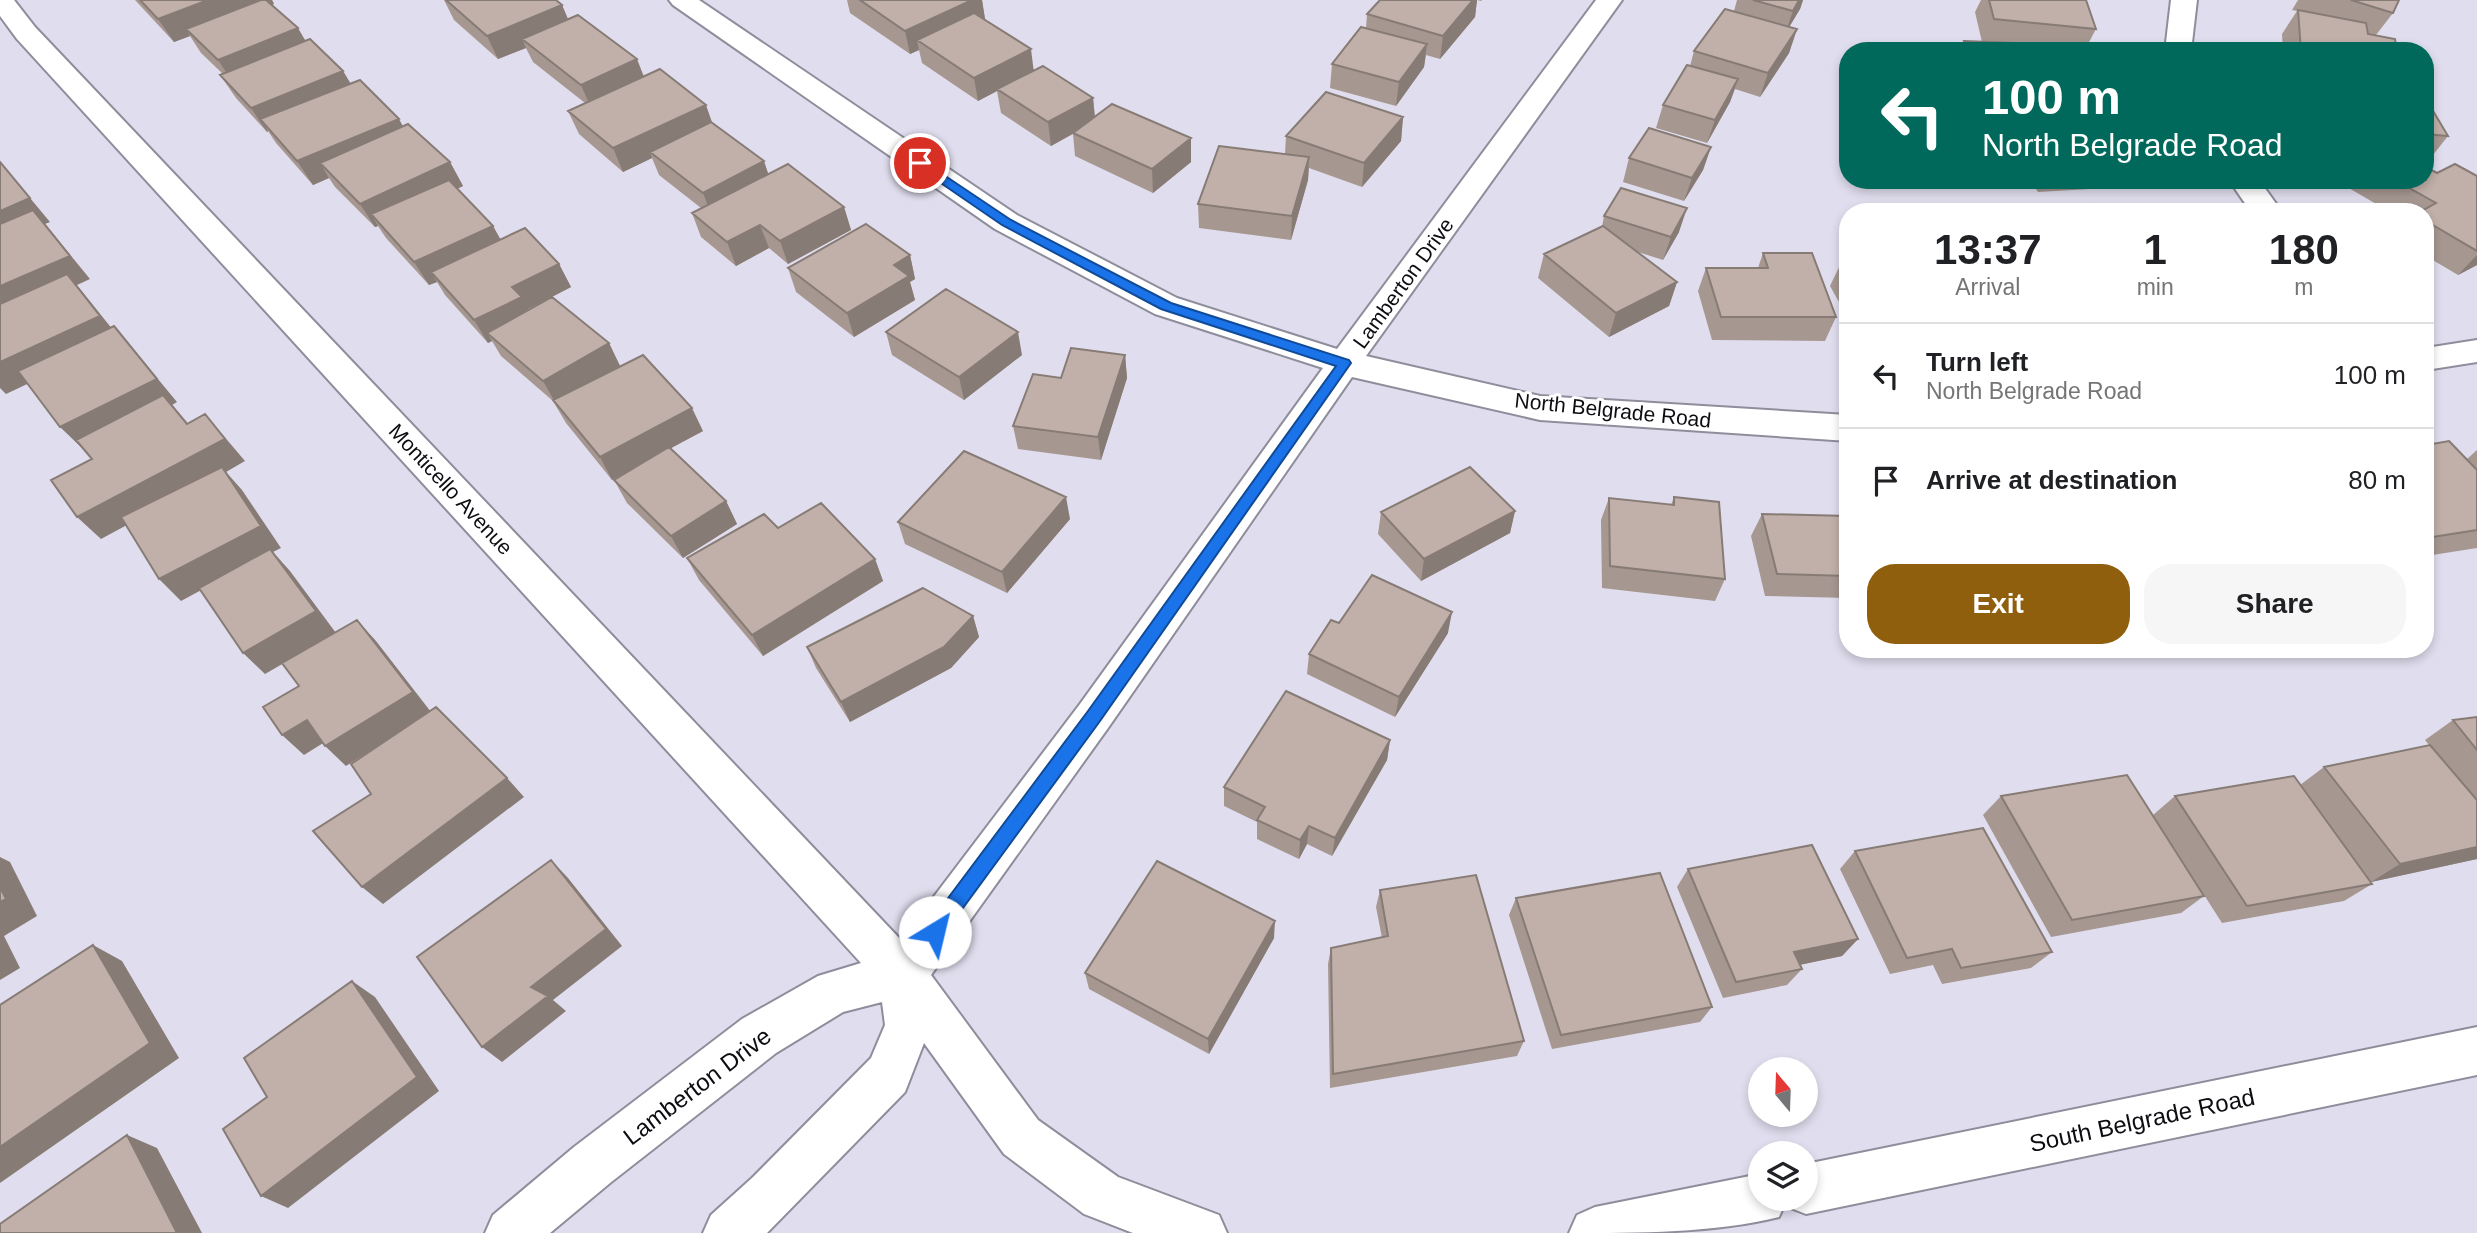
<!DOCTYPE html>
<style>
:root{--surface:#fff;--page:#f6f6f6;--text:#202124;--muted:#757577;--line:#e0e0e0;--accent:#905f0d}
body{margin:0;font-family:Helvetica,sans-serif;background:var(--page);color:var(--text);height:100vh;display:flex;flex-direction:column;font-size:26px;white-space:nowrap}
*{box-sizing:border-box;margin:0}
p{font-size:23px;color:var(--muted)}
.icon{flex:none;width:38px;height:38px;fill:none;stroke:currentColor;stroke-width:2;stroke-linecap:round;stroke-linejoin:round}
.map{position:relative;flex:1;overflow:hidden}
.panel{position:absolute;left:1839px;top:203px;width:595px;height:455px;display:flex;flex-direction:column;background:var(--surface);border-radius:28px;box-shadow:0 4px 10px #0003}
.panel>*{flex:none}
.top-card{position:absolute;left:1839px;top:42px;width:595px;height:147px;border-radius:28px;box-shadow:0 4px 10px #0003;background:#00695c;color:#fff;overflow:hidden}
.needle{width:46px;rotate:341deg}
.controls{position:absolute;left:1748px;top:1057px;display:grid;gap:14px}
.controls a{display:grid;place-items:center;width:70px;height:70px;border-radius:50%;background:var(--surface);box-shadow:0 4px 10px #0003;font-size:35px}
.pin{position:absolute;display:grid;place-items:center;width:60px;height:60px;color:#fff;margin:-30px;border:4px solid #fff;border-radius:50%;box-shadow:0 2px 7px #0007}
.me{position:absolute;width:77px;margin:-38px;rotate:36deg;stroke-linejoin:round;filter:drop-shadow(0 0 5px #0008)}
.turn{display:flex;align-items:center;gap:24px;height:147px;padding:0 28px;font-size:32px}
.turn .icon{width:91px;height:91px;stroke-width:2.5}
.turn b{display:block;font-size:49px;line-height:60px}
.eta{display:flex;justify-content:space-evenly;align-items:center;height:119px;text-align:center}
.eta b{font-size:42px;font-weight:700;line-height:49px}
.cta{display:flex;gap:14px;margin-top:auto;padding:14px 28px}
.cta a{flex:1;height:80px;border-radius:28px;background:var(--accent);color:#fff;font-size:28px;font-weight:700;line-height:80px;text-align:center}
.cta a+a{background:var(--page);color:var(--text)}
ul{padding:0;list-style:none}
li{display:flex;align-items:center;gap:21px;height:105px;padding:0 28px;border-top:2px solid var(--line)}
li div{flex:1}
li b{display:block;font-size:26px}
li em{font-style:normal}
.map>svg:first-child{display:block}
</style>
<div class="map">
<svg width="2477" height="1233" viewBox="0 0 2477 1233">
<rect width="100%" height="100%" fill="#e0deee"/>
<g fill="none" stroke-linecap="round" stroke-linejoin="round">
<g stroke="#8e8d9b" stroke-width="4">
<path id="minor" d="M0 0H14L35 27 901 940 1080 704 1323 368 1155 314 995 229 673 5 669 0H699L1017 215 1177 298 1337 349 1596 0H1622L1366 356 1540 396 1848 415V441L1540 420 1352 377 1108 728 931 975 1038 1120 1118 1177 1219 1215 1227 1233H1133L1084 1214 1004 1154 924 1043 905 1092 767 1233H703L711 1215 752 1178 871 1058 885 1025 882 1002 843 1012 776 1053 610 1183 550 1233H485L493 1215 574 1147 742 1019 818 976 861 963 17 39 0 16Z
M2171 0H2197L2191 51H2165Z
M2229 180H2259L2282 212H2251Z
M2477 340V362L2426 370V348Z
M2477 1027V1075L1806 1214 1788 1207 1786 1201 1779 1217C1715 1233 1638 1233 1569 1233L1577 1215 1595 1207 1760 1174V1199H1806V1164Z"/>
</g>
<use href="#minor" fill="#fff" fill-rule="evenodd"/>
</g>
<path fill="#a69791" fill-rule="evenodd" d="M135 0H272L274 4 271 5 306 41 343 71 351 84 403 127 450 162 463 186 457 189 493 226 500 240 559 264 571 287 552 297 609 343 620 366 703 431 670 448 726 501 737 524 683 558 627 503 614 480 638 466 612 480 566 423 553 401 501 356 492 341 488 343 445 295 437 282 429 285 386 238 378 226 375 227 335 187 329 178 313 185 276 143 268 131 267 132 236 98 220 75 223 74 201 53 190 36 174 42ZM551 297 529 310 528 309Z
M444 0H556L562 5 568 19 644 76 712 123 769 174 844 207 851 230 788 264 769 248 736 266 701 237 692 213 701 208 659 175 652 158 623 172 579 134 568 111 585 103 533 62 526 48 498 59 454 20Z
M847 0H982L985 19 1034 70 1093 98 1095 116 1191 138V162L1153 193 1075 156 1073 134 1051 146 1001 113 997 91 978 101 922 63 919 50 910 54 850 13Z
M1380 0H1482L1481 1 1477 0 1475 17 1440 59 1426 55 1424 67 1396 106 1330 88 1332 64 1366 28 1367 14Z
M1737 0H1803L1800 9 1789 27 1797 29 1789 53 1760 97 1735 89 1730 102 1707 143 1656 128 1663 105 1690 66 1694 51 1734 11Z
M1981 0H2086L2096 29 2087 46 2093 51H1959L1964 41 1982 42 1975 12Z
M2298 0H2399L2393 13 2376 35 2397 51H2283L2282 34 2297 11 2292 10Z
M2426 99 2448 136 2429 160 2426 159Z
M1403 117 1401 141 1362 187 1309 168 1308 180 1291 240 1199 228 1198 204 1285 154 1286 136Z
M1711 147 1703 170 1684 201 1623 182 1629 158Z
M2437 173 2477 176V265L2458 275 2426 256V212H2390L2347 187 2352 180H2426Z
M2030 180H2130L2125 187 2038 192Z
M2095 204 2178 212H2090Z
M1604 216 1679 232 1663 260 1638 252 1677 282 1669 306 1609 337 1538 278 1544 254 1602 227Z
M1763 253 1836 317 1825 341 1712 340 1698 291 1706 268H1758Z
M910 255 915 279 910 282 915 300 854 337 796 292 788 268Z
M1848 262V318L1830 286 1841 263Z
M886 332 1022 355 964 400 892 355Z
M1125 355 1127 378 1101 460 1018 449 1013 426 1061 378Z
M2426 443 2467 459 2477 450V548L2426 556Z
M1674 497 1725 579 1715 601 1602 588 1601 520 1609 498 1671 505Z
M1515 511 1510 533 1421 581 1378 534 1381 512Z
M1762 514 1848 516V598L1765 596 1751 536Z
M1070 519 1007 593 905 544 898 522Z
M687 558 875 559 883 581 763 656 699 580Z
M973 616 979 637 951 668 850 722 816 668 807 647Z
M1339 623 1448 633 1395 717 1307 674 1309 654Z
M2477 717V859L2371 882 2372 884 2344 901 2222 923 2153 815 2175 796 2300 785 2324 767 2429 745 2425 740 2453 720Z
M1390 740 1387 760 1332 856 1307 844 1299 859 1257 839V822L1224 806V787Z
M2001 796 2204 896 2181 913 2051 937 1983 815Z
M1855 851 2052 952 2031 968 1942 984 1933 965 1890 974 1840 869Z
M1688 869 1858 939 1842 956 1799 965 1802 969 1787 985 1723 998 1677 887Z
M1380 890 1524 1041 1517 1056 1330 1088 1328 964 1331 948 1382 938 1376 907Z
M1516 898 1712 1007 1700 1022 1552 1049 1509 915Z
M1274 938 1209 1054 1089 989 1085 973Z"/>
<path fill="#877b76" d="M208 0H272L274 4 192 35 186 29 190 36 174 42 158 19Z
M972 0H982L985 19 917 40 919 50 910 54 905 31Z
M1473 0H1477L1475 17 1440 59 1443 36Z
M1799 0H1803L1800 9 1785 34 1793 11Z
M562 5 572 29 522 39 526 48 498 59 487 36Z
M298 28 312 52 234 84 218 60Z
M1797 29 1789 53 1760 97 1768 73Z
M1427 44 1424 67 1396 106 1399 82Z
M1031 49 1034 73 997 89V91L978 101 974 78Z
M637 59 646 82 591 108 581 85Z
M343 71 357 95 260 119 268 131 267 132 251 108Z
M1738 79 1730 102 1707 143 1715 120Z
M1093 98 1095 121 1051 146 1048 122Z
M706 105 714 128 650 152 652 158 623 172 613 148Z
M1403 117 1401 141 1362 187 1364 163Z
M399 119 412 143 320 163 329 178 313 185 297 161Z
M1191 138V162L1153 193 1152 169Z
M1711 147 1703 170 1684 201 1692 178Z
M1309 157 1308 180 1291 240 1292 216Z
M764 161 772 185 712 216 703 193Z
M0 162 50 222 45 224 90 279 77 285 121 340 6 394 0 388Z
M450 162 463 186 380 225 371 214 378 226 375 227 360 204Z
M844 207 851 230 788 264 780 241Z
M1687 208 1679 232 1663 260 1671 237Z
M760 225 769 248 736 266 727 242Z
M493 226 506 249 431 272 437 282 429 285 414 262Z
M910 255 915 279 910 282 915 300 854 337 847 313 894 265Z
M2477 255V265L2458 275Z
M559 264 571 287 528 309 535 320 487 333 492 341 488 343 474 320 512 287Z
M1677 282 1669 306 1609 337 1616 313Z
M114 326 177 402 172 405 207 446 171 405 83 449 60 427Z
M1018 332 1022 355 964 400 959 377Z
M609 343 620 366 556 404 543 381Z
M1125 355 1127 378 1101 460 1098 437Z
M692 408 703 431 612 480 600 457Z
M205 414 245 461 226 472 242 490 281 548 273 552 290 571 336 633 265 674 243 653 272 552 181 601 159 579 225 472 101 539 77 517Z
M1066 497 1070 519 1007 593 1002 572Z
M726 501 737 524 683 558 671 536Z
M1515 511 1510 533 1421 581 1424 559Z
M875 559 883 581 763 656 752 635Z
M1452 612 1448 633 1395 717 1399 697Z
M973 616 979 637 951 668 850 722 841 702Z
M357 620 376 641 431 712 346 766 325 746Z
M307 720 328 740 304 755 282 735Z
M1390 740 1387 760 1332 856 1335 838Z
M507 778 524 797 383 904 362 887Z
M1309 826 1307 844 1299 859 1300 840Z
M2477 847V859L2371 882 2400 864Z
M0 857 10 862 37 916 4 936 20 968 0 980Z
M551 860 568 878 622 946 553 1000 566 1011 502 1062 482 1047 531 987Z
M1275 921 1274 938 1209 1054 1208 1039Z
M1858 939 1842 956 1780 969 1794 952Z
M93 945 122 961 179 1058 0 1183V1147Z
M352 981 375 997 439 1091 288 1208 261 1196Z
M127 1135 157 1148 202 1233H177Z"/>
<path fill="#c1b0a9" stroke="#877b76" stroke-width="2" d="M140 0H208L158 19Z
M261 0H266L298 28 218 60 186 29Z
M446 0H556L562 5 487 36Z
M860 0H972L905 31Z
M1380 0H1473L1443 36 1367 14Z
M1753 0H1799L1793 11Z
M1989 0H2086L2096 29 1994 19Z
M2351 0H2399L2393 13Z
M1725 9 1797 29 1768 73 1694 51Z
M2298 10 2366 23 2368 34 2395 39 2397 51H2301Z
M974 13 1031 49 974 78 917 40Z
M578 15 637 59 581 85 522 39Z
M1361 27 1427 44 1399 82 1332 64Z
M310 39 343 71 251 108 220 75Z
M1964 41 2090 46 2093 51H1968Z
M1687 65 1738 79 1715 120 1663 105Z
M1043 66 1093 98 1048 122 997 89Z
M660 69 706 105 613 148 568 111Z
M360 80 399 119 297 161 260 119Z
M1326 92 1403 117 1364 163 1286 136Z
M2426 99 2448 136 2426 134Z
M1112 104 1191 138 1152 169 1073 133Z
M711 122 764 161 703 193 650 152Z
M408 124 450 162 360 204 320 163Z
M1649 128 1711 147 1692 178 1629 158Z
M1219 146 1309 157 1292 216 1198 204Z
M0 162 30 198 0 211Z
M788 164 844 207 780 241 760 225 727 242 692 213Z
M2455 164 2477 176V251L2426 221V212H2420L2436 203 2395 180H2426V167L2437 173Z
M449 180 493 226 414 262 371 214Z
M1621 188 1687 208 1671 237 1604 216Z
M2095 204 2178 212H2097Z
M33 210 70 256 0 286V224Z
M866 224 910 255 894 265 909 276 847 313 788 268Z
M1603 226 1677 282 1616 313 1544 254Z
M525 228 559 264 512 287 522 297 474 320 431 272Z
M1763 253H1812L1836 317H1721L1706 268H1768Z
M1848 262V276L1841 263Z
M67 274 100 316 0 362V304Z
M946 289 1018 332 959 377 886 332Z
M552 297 609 343 543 381 487 333Z
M114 326 157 379 60 427 18 371Z
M1071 348 1125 355 1098 437 1013 426 1033 374 1061 378Z
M643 355 692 408 600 457 553 400Z
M163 395 187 424 205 414 225 439 77 517 51 480 92 459 76 440Z
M2449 441 2477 470V530L2426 538V443L2427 445Z
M669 447 726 501 671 536 614 480Z
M964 451 1066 497 1002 572 898 522Z
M222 467 261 526 159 579 121 517Z
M1470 467 1515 511 1424 559 1381 512Z
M1674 497 1719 502 1725 579 1610 566 1609 498 1674 505Z
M821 503 875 559 752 635 687 558 764 514 778 528Z
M1762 514 1848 516V576L1777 574Z
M270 549 316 611 243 653 199 588Z
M1372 575 1452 612 1399 697 1309 654 1331 620 1339 623Z
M923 588 973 616 944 647 841 702 807 647Z
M357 620 413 692 325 746 307 720 282 735 263 707 299 686 282 663Z
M1286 691 1390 740 1335 838 1309 826 1300 840 1257 820 1265 807 1224 787Z
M436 707 507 778 362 887 313 831 371 794 351 764Z
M2477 717V750L2453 720Z
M2430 745 2477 800V847L2400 864 2324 767Z
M2127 775 2204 896 2072 920 2001 796Z
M2294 776 2372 884 2247 906 2175 796Z
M1983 828 2052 952 1961 968 1952 949 1907 958 1855 851Z
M1812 845 1858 939 1794 952 1802 969 1736 982 1688 869Z
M551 860 606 929 531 987 548 996 482 1047 417 957Z
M1157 861 1275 921 1208 1039 1085 973Z
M1660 873 1712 1007 1561 1035 1516 898Z
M1476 875 1524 1041 1333 1074 1331 948 1388 936 1380 890Z
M0 887 6 899 0 902Z
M93 945 150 1043 0 1147V1005Z
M352 981 417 1077 261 1196 223 1129 267 1097 244 1058Z
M127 1135 177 1233H0V1224Z"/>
<path fill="#1a73e8" stroke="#114b97" stroke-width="2" d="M920 159 1011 220 1171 303 1349 360 1351 363 1100 721 941 938 935 941 928 938 926 932 928 925 1088 711 1336 366 1161 309 1002 225 916 166V160Z"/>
<g text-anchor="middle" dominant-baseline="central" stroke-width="6" stroke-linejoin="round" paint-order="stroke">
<g font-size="21" fill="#0d0c11" stroke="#fff">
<text transform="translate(1403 283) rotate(-54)">Lamberton Drive</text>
<text transform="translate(1613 410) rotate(6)">North Belgrade Road</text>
<text transform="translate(451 489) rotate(47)">Monticello Avenue</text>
</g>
<g font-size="24" fill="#0d0c11" stroke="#fff">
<text transform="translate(697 1086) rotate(-37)">Lamberton Drive</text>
<text transform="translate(2142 1120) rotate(-12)">South Belgrade Road</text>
</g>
</g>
</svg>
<div class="controls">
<a><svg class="needle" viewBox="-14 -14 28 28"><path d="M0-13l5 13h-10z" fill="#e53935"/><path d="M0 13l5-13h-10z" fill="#757577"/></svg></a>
<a><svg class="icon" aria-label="layers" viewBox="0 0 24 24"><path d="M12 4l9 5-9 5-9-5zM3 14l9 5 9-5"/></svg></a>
</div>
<div class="pin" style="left:920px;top:163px;background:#d93025"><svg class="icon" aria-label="arrive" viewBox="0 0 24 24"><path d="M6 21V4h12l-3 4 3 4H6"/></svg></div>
<svg class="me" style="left:935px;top:932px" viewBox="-20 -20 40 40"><circle r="19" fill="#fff"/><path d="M0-13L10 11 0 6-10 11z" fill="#1a73e8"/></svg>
<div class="top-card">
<div class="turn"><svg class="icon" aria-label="left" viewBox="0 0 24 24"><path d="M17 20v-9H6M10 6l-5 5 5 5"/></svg><div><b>100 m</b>North Belgrade Road</div></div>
</div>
<section class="panel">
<div class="eta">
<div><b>13:37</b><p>Arrival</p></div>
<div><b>1</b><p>min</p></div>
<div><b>180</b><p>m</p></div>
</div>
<ul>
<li><svg class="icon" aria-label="left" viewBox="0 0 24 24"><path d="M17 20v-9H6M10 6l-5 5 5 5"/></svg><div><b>Turn left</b><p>North Belgrade Road</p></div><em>100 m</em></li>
<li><svg class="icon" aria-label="arrive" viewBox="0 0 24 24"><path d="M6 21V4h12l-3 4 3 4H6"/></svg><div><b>Arrive at destination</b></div><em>80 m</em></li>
</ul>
<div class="cta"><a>Exit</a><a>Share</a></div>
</section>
</div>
